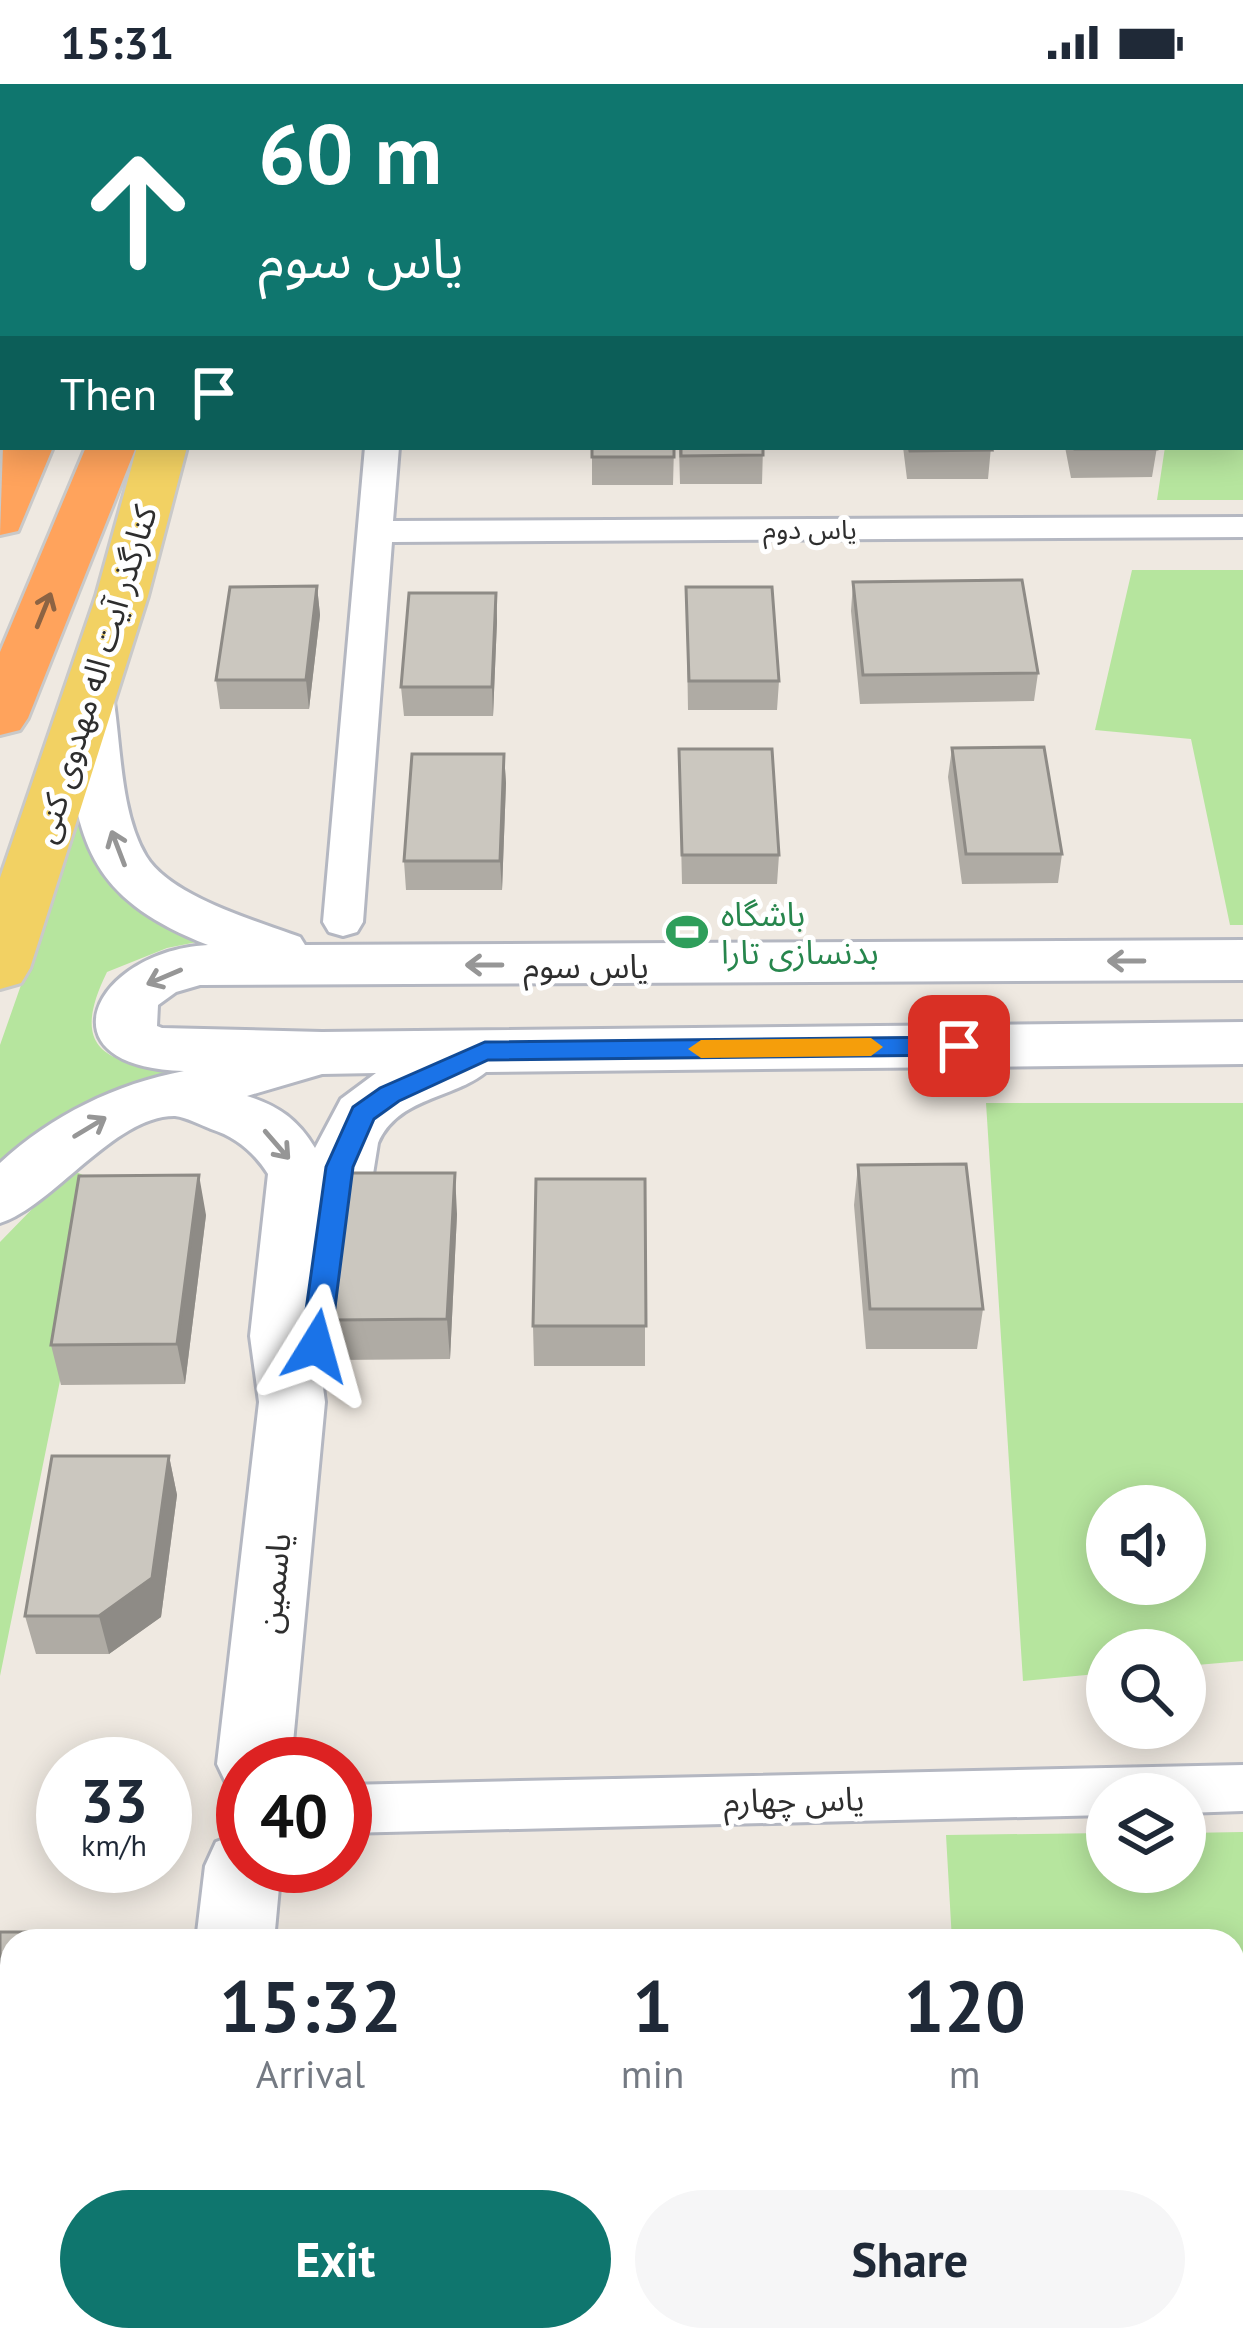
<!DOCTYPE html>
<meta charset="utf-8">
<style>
:root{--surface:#fff;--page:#f6f6f7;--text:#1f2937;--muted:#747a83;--accent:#0f766e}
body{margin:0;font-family:"PT Sans","Noto Sans Arabic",sans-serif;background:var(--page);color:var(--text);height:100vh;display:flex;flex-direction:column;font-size:45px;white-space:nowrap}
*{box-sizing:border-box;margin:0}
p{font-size:39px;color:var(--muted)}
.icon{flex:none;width:66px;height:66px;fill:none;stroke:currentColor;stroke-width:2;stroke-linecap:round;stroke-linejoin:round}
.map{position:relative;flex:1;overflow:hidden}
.panel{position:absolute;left:0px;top:1845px;width:1245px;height:423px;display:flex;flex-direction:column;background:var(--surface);border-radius:36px 36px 0 0;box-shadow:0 6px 30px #0003}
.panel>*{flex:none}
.banner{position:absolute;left:0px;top:0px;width:1245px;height:366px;box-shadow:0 6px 30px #0003;background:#0f766e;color:#fff;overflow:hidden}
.fabs{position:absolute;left:1086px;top:1401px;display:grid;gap:24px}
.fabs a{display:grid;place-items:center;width:120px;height:120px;border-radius:50%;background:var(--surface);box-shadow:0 6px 30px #0003;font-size:60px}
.speed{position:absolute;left:36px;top:1653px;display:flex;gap:24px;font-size:60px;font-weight:700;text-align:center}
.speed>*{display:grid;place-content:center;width:156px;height:156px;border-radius:50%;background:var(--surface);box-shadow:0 6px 30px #0003;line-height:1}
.speed small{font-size:30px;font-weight:400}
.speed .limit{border:18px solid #d22;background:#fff;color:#111}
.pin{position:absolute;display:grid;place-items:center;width:102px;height:102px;color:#fff;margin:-51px;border-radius:24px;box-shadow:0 6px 18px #0006}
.me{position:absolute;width:132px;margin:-66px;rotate:8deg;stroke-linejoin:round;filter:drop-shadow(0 0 9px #0008)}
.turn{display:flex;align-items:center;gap:42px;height:252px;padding:0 60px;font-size:54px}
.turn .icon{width:156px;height:156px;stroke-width:2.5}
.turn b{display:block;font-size:84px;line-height:102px}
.then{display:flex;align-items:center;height:114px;padding:0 60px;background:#0003;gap:24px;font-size:45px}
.eta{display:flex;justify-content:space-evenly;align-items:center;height:204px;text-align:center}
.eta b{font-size:72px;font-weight:700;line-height:84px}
.action{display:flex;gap:24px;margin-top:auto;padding:24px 60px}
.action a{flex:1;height:138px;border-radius:72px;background:var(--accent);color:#fff;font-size:48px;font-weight:700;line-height:138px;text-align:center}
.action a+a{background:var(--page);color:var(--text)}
.status{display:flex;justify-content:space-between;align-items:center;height:84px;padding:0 60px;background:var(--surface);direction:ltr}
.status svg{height:33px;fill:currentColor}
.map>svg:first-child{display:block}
</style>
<div class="status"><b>15:31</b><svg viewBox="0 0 49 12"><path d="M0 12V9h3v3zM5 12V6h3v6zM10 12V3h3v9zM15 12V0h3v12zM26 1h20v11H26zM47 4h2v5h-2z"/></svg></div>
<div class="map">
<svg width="1243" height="2266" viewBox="0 0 1243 2266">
<rect width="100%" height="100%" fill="#efe9e1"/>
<path fill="#b6e59e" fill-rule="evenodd" d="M1243 145V416H1157L1165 363H1242Z
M1132 486H1243V841H1230L1191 655 1095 646Z
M89 707C115 800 111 814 202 857L167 864 107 888C65 973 115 980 187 987 115 1003 45 1026 0 1090V961Z
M986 1019H1243V1577L1185 1582V1566H1107V1589L1023 1597ZM1185 1422V1500H1107V1422Z
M71 1085 100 1100 0 1592V1158Z
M1243 1748V2266H977L976 2256H1233V1857H952L946 1751 1107 1749V1788H1185V1749Z"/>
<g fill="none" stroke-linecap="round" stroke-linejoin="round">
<g stroke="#b4b7c1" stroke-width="6">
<path id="street" d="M1242 114H1243V132H1242Z
M365 363H399L393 437 1243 433V453L392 458 363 838 357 848 343 852 329 848 323 838Z
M1243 1681V1727L1185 1729V1710H1107V1731L345 1749V1701Z"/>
</g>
<g stroke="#b4b7c1" stroke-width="6">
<path id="secondary" d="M264 0H305L262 3Z
M88 602 107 607 114 618C121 666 121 730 146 772 171 813 257 837 300 853L305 861 1243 856V896L200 901 176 908 158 921 157 942 162 944 322 948 1243 938V980L486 988C453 1015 398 1013 378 1059L361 1165 352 1182 322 1187 316 1252 325 1318 291 1680H243V1708L228 1703 217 1680 259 1318 250 1252 268 1090C254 1068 236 1053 211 1045 201 1041 186 1033 175 1032 115 1031 52 1123 0 1139V1079C52 1031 116 1000 184 987 37 983 94 867 208 861 75 809 77 745 62 618L69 607ZM376 989 341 1015 315 1064C298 1036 279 1022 247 1012L322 990Z
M243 1748V1782H281L274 1857H196L205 1782 216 1758Z
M149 2256H235L234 2266H148Z"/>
</g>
<g stroke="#c9c9c9" stroke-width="6">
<path id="primary" d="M239 0H281L238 3Z
M137 363H187L148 512 30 884 21 899 0 905V794L96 512Z"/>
</g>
<g stroke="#c9c9c9" stroke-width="6">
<path id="highway" d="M138 0H180L137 3Z
M3 363H53L18 447 0 451Z
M86 363H136L28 634 20 646 0 651V568Z"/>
</g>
<use href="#street" fill="#fff" fill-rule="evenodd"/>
<use href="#secondary" fill="#fff" fill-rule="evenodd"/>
<use href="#primary" fill="#f2d163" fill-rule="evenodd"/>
<use href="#highway" fill="#ffa35c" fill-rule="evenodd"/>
</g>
<path fill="#afaba4" d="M592 363H674L673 401H592Z
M679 363H763L762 400H680Z
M903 363H991L988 395H907Z
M1065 363H1157L1152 393 1071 394Z
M853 498 1038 589 1034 617 860 620 851 527Z
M317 502 320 531 309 625H220L216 596Z
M686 503 779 597 777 626H688Z
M496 509 497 537 493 632H404L401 603Z
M952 664 1062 770 1058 799 962 800 948 693Z
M679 665 779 771 777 800H682Z
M504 670 506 699 502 806H406L404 777Z
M858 1081 983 1225 977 1265H866L854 1121Z
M645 1095V1282H534L533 1242Z
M457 1130 450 1275 339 1276 334 1236Z
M206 1131 185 1300 61 1301 51 1261Z
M169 1372 177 1411 161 1533 109 1570H36L25 1532Z
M0 1848H73L76 1857H12V2158H0Z"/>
<path fill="#8e8b86" d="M317 502 320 531 309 625 306 596Z
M496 509 497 537 493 632 492 603Z
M504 670 506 699 502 806 500 777Z
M455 1089 457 1130 450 1275 447 1235Z
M199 1091 206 1131 185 1300 177 1260Z
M169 1372 177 1411 161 1533 109 1570 99 1532Z"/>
<path fill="#cbc7bf" stroke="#8e8b86" stroke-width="3" d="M592 363H674V373H592Z
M681 363H763V371L681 372Z
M909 363H991L992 366 910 367Z
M1075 363H1157V365H1075Z
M1022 496 1038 589 863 591 853 498Z
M317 502 306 596H216L230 503Z
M686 503H772L779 597H689Z
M409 509H496L492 603H401Z
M1044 663 1062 770H966L952 664Z
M679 665H772L779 771H682Z
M412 670H504L500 777H404Z
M966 1080 983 1225H870L858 1081Z
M346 1089H455L447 1235 334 1236Z
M199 1091 177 1260 51 1261 79 1092Z
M536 1095H645L646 1242H533Z
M52 1372H169L152 1494 99 1532H25Z
M0 1848H73L71 1857H12V2126H0Z
M515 2261H666V2266H515Z"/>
<defs><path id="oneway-shaft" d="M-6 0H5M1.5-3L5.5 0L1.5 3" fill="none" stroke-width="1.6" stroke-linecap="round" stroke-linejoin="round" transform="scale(3)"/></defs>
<use stroke="#8c6343" href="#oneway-shaft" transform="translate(44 526) rotate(-68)"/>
<g stroke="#969696">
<use href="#oneway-shaft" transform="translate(118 764) rotate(-111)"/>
<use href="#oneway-shaft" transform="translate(1126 877) rotate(180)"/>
<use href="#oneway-shaft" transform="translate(484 881) rotate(180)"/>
<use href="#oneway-shaft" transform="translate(164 893) rotate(157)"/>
<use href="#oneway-shaft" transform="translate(90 1043) rotate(-31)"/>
<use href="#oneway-shaft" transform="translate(277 1061) rotate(49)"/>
</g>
<path fill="#1a73e8" stroke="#114b97" stroke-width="3" d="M959 953 972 962 959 971 488 976 399 1017 374 1035 353 1083 330 1262 326 1270H306L301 1262 326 1083 353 1023 380 1004 485 958Z"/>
<path fill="#f59e0b" d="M871 954 883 963 871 972 701 974 688 965 701 956Z"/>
<defs>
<g id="stadium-bare" transform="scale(3.24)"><path d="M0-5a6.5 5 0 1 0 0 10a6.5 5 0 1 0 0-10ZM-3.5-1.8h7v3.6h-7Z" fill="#2e9e5b" stroke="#fff" stroke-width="2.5" paint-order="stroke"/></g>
</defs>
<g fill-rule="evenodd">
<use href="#stadium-bare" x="687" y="848"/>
</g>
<g text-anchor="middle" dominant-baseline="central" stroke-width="10" stroke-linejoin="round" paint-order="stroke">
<g font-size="27" fill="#2e2e2e" stroke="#fff">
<text x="810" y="445">یاس دوم</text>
</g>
<g font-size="33" fill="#2e2e2e" stroke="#fff">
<text transform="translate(94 590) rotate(-73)">کنارگذر آیت اله مهدوی کنی</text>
<text x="586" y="881">یاس سوم</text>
<text transform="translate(273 1499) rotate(-84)">یاسمین</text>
<text transform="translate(794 1715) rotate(-1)">یاس چهارم</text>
</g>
<g font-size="33" fill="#27864d" stroke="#fff" text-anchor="start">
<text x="721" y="829">باشگاه<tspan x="721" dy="38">بدنسازی تارا</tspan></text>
</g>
</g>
</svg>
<div class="fabs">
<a><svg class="icon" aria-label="sound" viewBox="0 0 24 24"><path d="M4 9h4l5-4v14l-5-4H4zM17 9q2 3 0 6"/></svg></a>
<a><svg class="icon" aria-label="search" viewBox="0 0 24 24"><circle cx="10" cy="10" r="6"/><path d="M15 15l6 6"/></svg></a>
<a><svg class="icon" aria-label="layers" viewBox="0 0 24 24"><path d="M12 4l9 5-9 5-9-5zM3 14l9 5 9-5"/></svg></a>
</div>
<div class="speed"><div>33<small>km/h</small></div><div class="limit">40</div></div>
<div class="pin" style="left:959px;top:962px;background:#d93025"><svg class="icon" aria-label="arrive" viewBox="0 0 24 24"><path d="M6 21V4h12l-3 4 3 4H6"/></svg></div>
<svg class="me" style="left:316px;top:1262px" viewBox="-20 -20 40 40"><path d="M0-17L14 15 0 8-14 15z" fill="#1a73e8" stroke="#fff" stroke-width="4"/></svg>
<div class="banner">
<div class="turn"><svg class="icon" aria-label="ahead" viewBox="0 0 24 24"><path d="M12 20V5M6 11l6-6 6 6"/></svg><div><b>60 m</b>یاس سوم</div></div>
<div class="then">Then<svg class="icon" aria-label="arrive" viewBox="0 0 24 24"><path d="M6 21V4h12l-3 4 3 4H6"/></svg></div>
</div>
<section class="panel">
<div class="eta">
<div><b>15:32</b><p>Arrival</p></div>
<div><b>1</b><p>min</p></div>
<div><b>120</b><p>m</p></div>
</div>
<div class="action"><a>Exit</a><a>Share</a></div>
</section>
</div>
